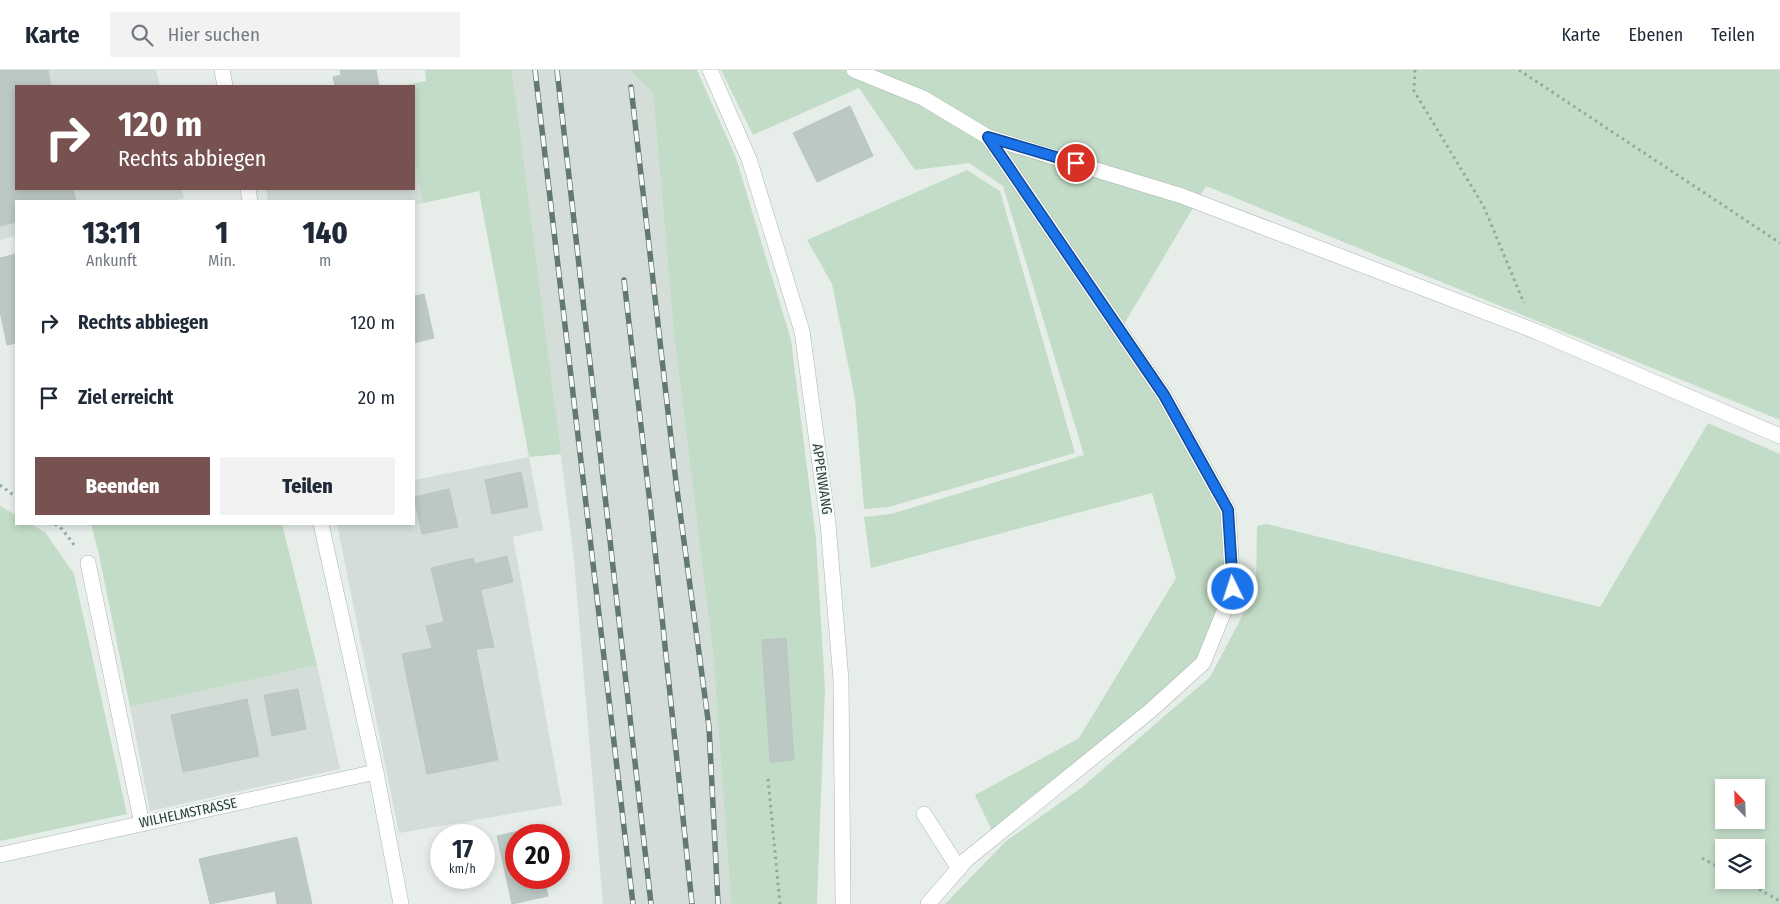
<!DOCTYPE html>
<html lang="de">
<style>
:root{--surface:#fff;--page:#f2f2f3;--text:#1f2937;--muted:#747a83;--line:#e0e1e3;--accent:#775251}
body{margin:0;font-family:"Fira Sans Condensed",sans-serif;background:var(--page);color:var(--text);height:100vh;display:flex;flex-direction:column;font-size:19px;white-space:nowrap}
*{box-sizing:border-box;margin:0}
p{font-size:16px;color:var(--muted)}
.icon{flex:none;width:28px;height:28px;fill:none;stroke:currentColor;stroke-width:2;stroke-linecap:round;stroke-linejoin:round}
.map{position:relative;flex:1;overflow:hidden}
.details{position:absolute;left:15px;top:130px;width:400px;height:325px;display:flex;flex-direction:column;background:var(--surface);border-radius:0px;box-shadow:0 2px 8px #0003}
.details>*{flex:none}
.guide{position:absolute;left:15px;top:15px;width:400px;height:105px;border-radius:0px;box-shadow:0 2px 8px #0003;background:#775251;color:#fff;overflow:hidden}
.needle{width:32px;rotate:337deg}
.buttons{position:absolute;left:1715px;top:709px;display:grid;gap:10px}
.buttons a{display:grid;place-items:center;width:50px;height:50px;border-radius:0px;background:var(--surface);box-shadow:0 2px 8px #0003;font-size:25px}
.speed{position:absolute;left:430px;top:754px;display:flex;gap:10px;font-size:25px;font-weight:700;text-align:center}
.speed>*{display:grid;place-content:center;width:65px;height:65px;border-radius:50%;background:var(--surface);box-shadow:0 2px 8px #0003;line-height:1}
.speed small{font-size:12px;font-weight:400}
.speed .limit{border:8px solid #d22;background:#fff;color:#111}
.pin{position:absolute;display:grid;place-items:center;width:42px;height:42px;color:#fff;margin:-21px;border:2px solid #fff;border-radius:50%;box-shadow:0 1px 5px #0007}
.me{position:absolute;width:55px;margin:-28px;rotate:356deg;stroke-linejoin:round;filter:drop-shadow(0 0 4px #0008)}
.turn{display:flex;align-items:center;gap:18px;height:105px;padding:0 20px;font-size:22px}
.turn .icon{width:65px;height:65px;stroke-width:2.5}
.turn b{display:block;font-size:35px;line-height:42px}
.eta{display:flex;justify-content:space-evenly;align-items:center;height:85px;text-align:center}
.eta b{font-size:30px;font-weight:800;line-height:35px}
.action{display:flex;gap:10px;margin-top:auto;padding:10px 20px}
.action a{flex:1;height:58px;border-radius:0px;background:var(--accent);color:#fff;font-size:20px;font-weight:800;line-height:58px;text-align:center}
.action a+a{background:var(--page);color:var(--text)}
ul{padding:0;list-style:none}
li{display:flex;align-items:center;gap:15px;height:75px;padding:0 20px}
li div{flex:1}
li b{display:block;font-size:19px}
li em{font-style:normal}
header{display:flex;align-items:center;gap:30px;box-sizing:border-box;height:70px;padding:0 25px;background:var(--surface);border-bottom:1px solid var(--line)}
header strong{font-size:24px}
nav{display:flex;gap:28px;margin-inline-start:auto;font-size:18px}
.search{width:350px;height:45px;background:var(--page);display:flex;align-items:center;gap:12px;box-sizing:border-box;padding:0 18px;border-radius:0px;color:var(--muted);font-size:19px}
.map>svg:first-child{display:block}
</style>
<header>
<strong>Karte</strong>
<div class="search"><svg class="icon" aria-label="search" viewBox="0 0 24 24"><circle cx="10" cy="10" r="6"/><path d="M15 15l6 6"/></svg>Hier suchen</div>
<nav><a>Karte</a><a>Ebenen</a><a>Teilen</a></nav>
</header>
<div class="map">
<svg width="1780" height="834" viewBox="0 0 1780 834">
<rect width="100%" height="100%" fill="#e7eeea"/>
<path fill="#d5ddd9" d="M0 0H156L160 16H16V119H182L184 128 169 131H16V166L0 170Z
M512 0H629L653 23 674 265 713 583 731 834H603L574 490Z
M414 87 423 133 414 135V131H268L266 119H414Z
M529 387 543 460 513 467 562 735 399 763 337 454H414V410Z
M317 595 340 699 150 741 130 637Z"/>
<path fill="#c3dcc7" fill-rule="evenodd" d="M425 0H512L561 384 529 387 479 121 423 133 414 87V16H401L426 11Z
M629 0H697L736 88 791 270 816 469 825 618 817 834H731L713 583 674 265 653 23Z
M721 0H1780V350L1206 116 1120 261 1228 440 1233 519 1203 593 995 767 975 725 1079 668 1176 508 1152 423 871 498 864 447 891 444 1084 385 1003 116 969 93 915 100 859 18 753 65Z
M967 100 1000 121 1075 383 889 437 864 439 855 329 832 214 807 170Z
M1708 353 1780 384V834H945L1006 771 1081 718 1210 607 1256 520 1257 456 1267 454 1600 537ZM1724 718H1756V750H1724ZM1724 778H1756V810H1724Z
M0 436 16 445V454H31L45 462 74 504 127 744 0 771Z
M91 454H282L317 595 130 637 99 485Z"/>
<path fill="#bcc8c3" stroke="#bac7c0" d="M0 0H48L51 16H16V119H73L76 131H16V152L0 156Z
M340 0H376L379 16H335L333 7 341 5Z
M850 36 873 86 817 112 793 63Z
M16 184V273L7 275 0 241V188Z
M424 224 434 268 414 273V226Z
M521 402 528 437 492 444 485 410Z
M449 419 458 457 422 464 414 427Z
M507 486 513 512 480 520 474 494Z
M473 488 494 577 476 579 474 570 432 578 426 556 444 552 431 498Z
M786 568 794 690 770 692 762 570Z
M474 570 498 690 427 704 402 584Z
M298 619 306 659 272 666 264 625Z
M247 629 259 686 183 702 171 645Z
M541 756 543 765H516V808H544L548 826 512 834 497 766Z
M297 767 312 834H277L275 821 210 834 199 789Z"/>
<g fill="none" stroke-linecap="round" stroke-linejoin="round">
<g stroke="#aab6b0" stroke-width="16">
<path id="lane" d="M88 493 142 754
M924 744 959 799
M928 834 966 790 1150 641 1203 593 1233 519 1228 440 1164 325 988 67"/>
</g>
<g stroke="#aab6b0" stroke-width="16">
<path id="street" d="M854 0 923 28 988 67 1182 126 1535 261 1780 366
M0 785 376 702"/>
</g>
<g stroke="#a6b8b0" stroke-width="16">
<path id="secondary" d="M222 0 225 16
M710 0 749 89 802 261 828 454 841 610 843 834
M248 119 250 131
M321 454 376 702 401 834"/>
</g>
<path stroke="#8bada0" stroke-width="3" stroke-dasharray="2.5 4" stroke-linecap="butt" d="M1415 0 1414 21 1484 137 1524 233
M1519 0 1780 173
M0 415 16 427
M55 454 62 459 75 476
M768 709 780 834
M1702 788 1724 800
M1742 810 1780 831"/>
<use href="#lane" stroke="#fff" stroke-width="15"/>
<use href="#street" stroke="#fff" stroke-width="15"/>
<use href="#secondary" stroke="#fff" stroke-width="15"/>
<g stroke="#627971" stroke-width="5.5">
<path id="rail" d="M535 0 633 834
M557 0 651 834
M631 17 676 412 709 657 718 834
M624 210 651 442 692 834"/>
</g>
<use href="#rail" stroke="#f7faf8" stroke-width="4" stroke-dasharray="11" stroke-linecap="butt"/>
</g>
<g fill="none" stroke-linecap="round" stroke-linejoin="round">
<g stroke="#114b97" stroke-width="12">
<path id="route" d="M1076 93 988 67 1164 325 1228 440 1233 519"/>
</g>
<use href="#route" stroke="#1a73e8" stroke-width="9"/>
</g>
<g text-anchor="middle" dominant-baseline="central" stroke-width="4.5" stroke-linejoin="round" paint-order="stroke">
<g font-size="14" fill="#273e36" stroke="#f7faf8">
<text transform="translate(822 409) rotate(82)">APPENWANG</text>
<text transform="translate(188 743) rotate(-12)">WILHELMSTRASSE</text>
</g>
</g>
</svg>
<div class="buttons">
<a><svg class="needle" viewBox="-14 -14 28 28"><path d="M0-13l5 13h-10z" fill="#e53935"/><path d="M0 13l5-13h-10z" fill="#747a83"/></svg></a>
<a><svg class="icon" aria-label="layers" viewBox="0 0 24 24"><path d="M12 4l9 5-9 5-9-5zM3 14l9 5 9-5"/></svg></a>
</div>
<div class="speed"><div>17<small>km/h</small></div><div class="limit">20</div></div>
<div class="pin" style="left:1076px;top:93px;background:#d93025"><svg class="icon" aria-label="arrive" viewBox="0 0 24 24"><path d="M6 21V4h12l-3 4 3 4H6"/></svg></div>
<svg class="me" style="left:1233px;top:519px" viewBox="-20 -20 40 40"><circle r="17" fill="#1a73e8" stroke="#fff" stroke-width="3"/><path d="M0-11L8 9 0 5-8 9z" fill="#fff"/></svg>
<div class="guide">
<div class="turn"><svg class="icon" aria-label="right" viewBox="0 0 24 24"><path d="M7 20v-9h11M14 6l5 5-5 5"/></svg><div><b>120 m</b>Rechts abbiegen</div></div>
</div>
<section class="details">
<div class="eta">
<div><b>13:11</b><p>Ankunft</p></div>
<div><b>1</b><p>Min.</p></div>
<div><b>140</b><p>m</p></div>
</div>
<ul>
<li><svg class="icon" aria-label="right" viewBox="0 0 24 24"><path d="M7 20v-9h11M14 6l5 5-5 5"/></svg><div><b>Rechts abbiegen</b></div><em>120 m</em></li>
<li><svg class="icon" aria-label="arrive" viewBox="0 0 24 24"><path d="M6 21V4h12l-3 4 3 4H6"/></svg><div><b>Ziel erreicht</b></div><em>20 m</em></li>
</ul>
<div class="action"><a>Beenden</a><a>Teilen</a></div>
</section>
</div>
